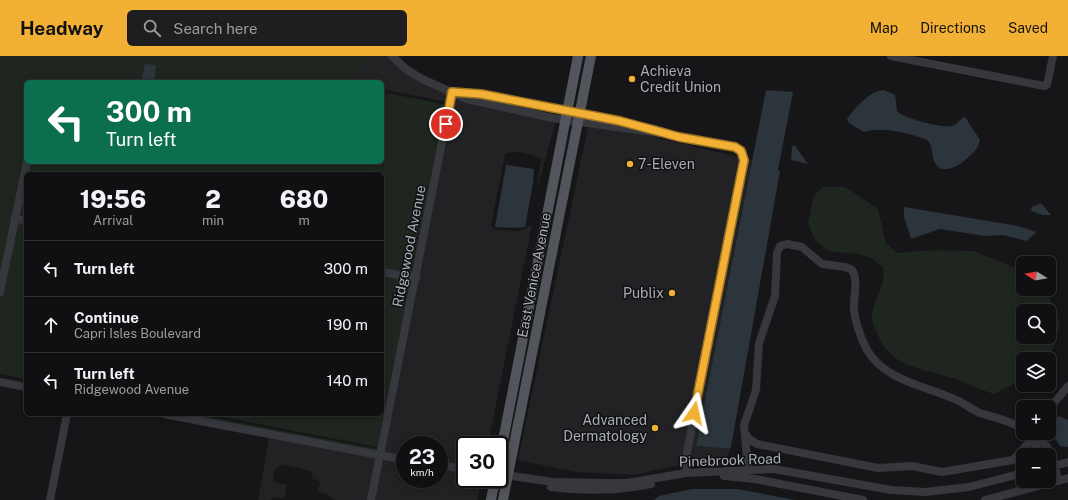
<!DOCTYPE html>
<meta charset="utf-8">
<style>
:root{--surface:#101012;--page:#1e1e20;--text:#f1f3f6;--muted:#9c9d9f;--line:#303032;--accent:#f2b134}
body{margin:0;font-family:"Public Sans",sans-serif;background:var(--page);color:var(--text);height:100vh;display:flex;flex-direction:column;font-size:15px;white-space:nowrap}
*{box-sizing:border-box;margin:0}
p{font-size:13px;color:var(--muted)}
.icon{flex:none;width:22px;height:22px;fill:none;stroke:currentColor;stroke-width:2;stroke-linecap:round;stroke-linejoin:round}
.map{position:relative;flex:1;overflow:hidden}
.sheet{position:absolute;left:24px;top:116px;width:360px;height:244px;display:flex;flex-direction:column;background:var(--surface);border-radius:6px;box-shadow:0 2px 10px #0003,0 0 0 1px var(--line)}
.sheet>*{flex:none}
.top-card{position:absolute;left:24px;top:24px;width:360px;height:84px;border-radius:6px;box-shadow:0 2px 10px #0003,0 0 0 1px var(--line);background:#0b6e4f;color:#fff;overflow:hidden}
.needle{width:26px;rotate:281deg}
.controls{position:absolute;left:1016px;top:200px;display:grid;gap:8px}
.controls a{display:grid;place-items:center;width:40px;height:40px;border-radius:6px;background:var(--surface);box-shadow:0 2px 10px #0003,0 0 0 1px var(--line);font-size:20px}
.speed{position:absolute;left:396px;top:380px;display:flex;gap:8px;font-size:20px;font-weight:700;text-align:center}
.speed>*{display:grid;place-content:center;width:52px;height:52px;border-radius:50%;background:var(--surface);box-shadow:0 2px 10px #0003,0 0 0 1px var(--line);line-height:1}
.speed small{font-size:10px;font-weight:400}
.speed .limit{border:2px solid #111;border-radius:6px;background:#fff;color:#111}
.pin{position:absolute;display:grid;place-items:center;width:34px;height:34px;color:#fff;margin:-17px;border:2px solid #fff;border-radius:50%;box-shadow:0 1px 4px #0007}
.me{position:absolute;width:44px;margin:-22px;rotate:11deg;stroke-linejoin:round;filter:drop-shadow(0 0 3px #0008)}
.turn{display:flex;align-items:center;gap:14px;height:84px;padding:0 16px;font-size:18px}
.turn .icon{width:52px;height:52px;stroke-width:2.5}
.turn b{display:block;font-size:28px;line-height:34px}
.eta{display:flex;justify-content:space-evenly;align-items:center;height:68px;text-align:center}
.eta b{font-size:24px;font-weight:800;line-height:28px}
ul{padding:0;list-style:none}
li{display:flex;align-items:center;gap:12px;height:56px;padding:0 16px;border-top:1px solid var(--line)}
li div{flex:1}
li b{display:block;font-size:15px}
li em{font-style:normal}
header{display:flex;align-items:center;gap:24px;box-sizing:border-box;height:56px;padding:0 20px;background:var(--accent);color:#111}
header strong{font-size:19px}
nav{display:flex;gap:22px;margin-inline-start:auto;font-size:14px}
.search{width:280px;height:36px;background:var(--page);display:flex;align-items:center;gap:10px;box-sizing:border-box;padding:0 14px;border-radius:6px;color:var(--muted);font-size:15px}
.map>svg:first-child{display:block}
</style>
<header>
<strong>Headway</strong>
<div class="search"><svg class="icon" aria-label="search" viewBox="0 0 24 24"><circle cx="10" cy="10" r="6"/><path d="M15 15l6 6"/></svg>Search here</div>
<nav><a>Map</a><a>Directions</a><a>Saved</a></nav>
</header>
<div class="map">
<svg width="1068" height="444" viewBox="0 0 1068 444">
<rect width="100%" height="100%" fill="#161618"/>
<path fill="#222225" d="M370 0H388L399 11 421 26 556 65 537 133 541 102 520 96 506 97 503 108 491 169 494 173 518 175 526 173 528 170 532 169 488 389H465V410L439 406V389H405V401L380 397 447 46 382 33V26H353Z
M589 66 752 104 696 390 730 393 726 407H708L673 410 634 419 576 416 518 404Z
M269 382 405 407V423H439V412L465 416V423H482L477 444H334L327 438 318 436 320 428 317 423 313 424 311 415 282 408 275 413 273 424 278 427 287 429 284 442 274 441 270 444H258Z"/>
<path fill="#1e261f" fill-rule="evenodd" d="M0 0H370L353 26H26V106H382V36L447 49 377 391 208 358H382V118H26V323L0 318Z
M823 131H845L878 153 886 187 897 197 934 194 973 195 1023 215V233H1044L1048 237 1060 267 1054 291 1047 303H1023V323L994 338C978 333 962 324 946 320 917 312 889 309 877 277 875 273 872 267 872 263 871 244 887 230 883 211L871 202 858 198 829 195 815 184 808 167 814 139ZM1023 255H1049V281H1023Z
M180 358H194L378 393 380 397Z"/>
<path fill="#2c353c" d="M145 8 156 9 154 26H141Z
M766 34 793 36 778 114 780 115 731 391 730 393 696 390Z
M884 34 895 39 897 55C904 63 942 72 952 70 958 68 960 62 965 61L980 84C978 94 971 99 963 106 954 112 940 119 934 105 931 98 934 90 927 84 909 77 882 70 864 76L849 67 847 63C854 53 869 35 884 34Z
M792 90H795L808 108 791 104Z
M506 109 534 113 533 127 525 171 518 172 495 171Z
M1041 147 1051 159H1043L1031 155 1032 151Z
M904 151 1018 170 1036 176 1027 185 1003 179 985 180 940 173 911 183 904 161Z
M1059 360 1068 364V391L1060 390 1049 373Z
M692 433H737L795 444H654L659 440Z"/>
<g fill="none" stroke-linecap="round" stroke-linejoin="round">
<path stroke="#37383d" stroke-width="8" d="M392 0 407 14 422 23 467 43 552 62 659 77
M891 0 1044 30 1047 29 1053 0
M452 36 481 38 580 57 655 73 679 81 735 91 743 97 744 104 687 396 686 417
M15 162 26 165
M382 216 416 222
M0 236 27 106
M0 326 26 331
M1049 353 1068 330
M164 358 405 404
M745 377 749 383 757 388 878 412 912 410 942 416 1013 404 1033 382 1028 377
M1033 382C1053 387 1054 407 1058 425
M1033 382 1039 399
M439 409 465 413
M1049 411 1068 406
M748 414 744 369 756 334 759 287 775 240 777 197 780 190 787 188 802 191 822 208 845 211 852 214C859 225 853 241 854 253 855 267 861 282 867 294 886 326 928 330 959 345 966 349 972 354 980 357 995 362 1009 364 1023 373
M499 418 553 426 608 427H627L686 417 774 413 891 434 925 436 969 431 1023 417
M724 420 755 423 863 444
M551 431C587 435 615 435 651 428
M50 444 67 358
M371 444 452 36
M985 444 1068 422"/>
<path stroke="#53555c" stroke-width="10" d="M499 405 578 0
M491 444 495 423
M503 444 591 0"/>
</g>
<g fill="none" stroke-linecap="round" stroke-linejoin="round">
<g stroke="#9d7322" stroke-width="10">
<path id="route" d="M446 68 452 36 481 38 620 65 679 81 735 91 741 95 744 104 694 357"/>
</g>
<use href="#route" stroke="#f2b134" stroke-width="7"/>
</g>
<g fill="#f2b134" stroke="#111113" stroke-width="1.5">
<circle cx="632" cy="23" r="4"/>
<circle cx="630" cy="108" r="4"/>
<circle cx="672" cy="237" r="4"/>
<circle cx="655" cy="372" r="4"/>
</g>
<g text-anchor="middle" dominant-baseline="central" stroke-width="3" stroke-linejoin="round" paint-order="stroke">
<g font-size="14" fill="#a8adb8" stroke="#111113" text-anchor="start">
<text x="640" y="15">Achieva<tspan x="640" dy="16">Credit Union</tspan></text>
<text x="638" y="108">7-Eleven</text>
<text x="664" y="237" text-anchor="end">Publix</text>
<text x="647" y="364" text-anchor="end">Advanced<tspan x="647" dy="16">Dermatology</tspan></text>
</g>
<g font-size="14" fill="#a8adb8" stroke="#111113">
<text transform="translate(409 190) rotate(-79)">Ridgewood Avenue</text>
<text transform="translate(534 219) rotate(-79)">East Venice Avenue</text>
<text transform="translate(730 404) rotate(-2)">Pinebrook Road</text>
</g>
</g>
</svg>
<div class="controls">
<a><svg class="needle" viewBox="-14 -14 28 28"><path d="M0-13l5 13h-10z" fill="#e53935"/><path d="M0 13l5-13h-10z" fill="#9c9d9f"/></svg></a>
<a><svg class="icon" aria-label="search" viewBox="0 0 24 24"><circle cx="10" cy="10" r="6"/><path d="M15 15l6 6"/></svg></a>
<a><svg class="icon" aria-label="layers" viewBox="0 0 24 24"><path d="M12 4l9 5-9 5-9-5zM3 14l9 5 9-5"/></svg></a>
<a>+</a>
<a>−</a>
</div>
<div class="speed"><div>23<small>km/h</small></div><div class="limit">30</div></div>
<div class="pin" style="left:446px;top:68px;background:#d93025"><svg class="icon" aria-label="arrive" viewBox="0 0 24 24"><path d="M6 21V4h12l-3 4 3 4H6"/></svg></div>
<svg class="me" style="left:694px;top:357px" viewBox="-20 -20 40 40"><path d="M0-17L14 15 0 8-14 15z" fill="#f2b134" stroke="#fff" stroke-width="4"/></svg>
<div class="top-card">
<div class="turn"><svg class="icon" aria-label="left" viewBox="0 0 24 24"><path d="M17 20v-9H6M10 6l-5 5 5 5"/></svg><div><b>300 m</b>Turn left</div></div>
</div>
<section class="sheet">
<div class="eta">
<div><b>19:56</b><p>Arrival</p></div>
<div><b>2</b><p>min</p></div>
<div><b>680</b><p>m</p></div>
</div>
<ul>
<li><svg class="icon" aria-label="left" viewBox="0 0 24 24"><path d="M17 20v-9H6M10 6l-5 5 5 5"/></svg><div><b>Turn left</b></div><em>300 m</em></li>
<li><svg class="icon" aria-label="ahead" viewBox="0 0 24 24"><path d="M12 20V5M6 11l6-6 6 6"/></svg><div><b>Continue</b><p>Capri Isles Boulevard</p></div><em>190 m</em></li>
<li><svg class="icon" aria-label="left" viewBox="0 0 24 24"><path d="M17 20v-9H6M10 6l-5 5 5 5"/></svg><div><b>Turn left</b><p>Ridgewood Avenue</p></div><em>140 m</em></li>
</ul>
</section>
</div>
